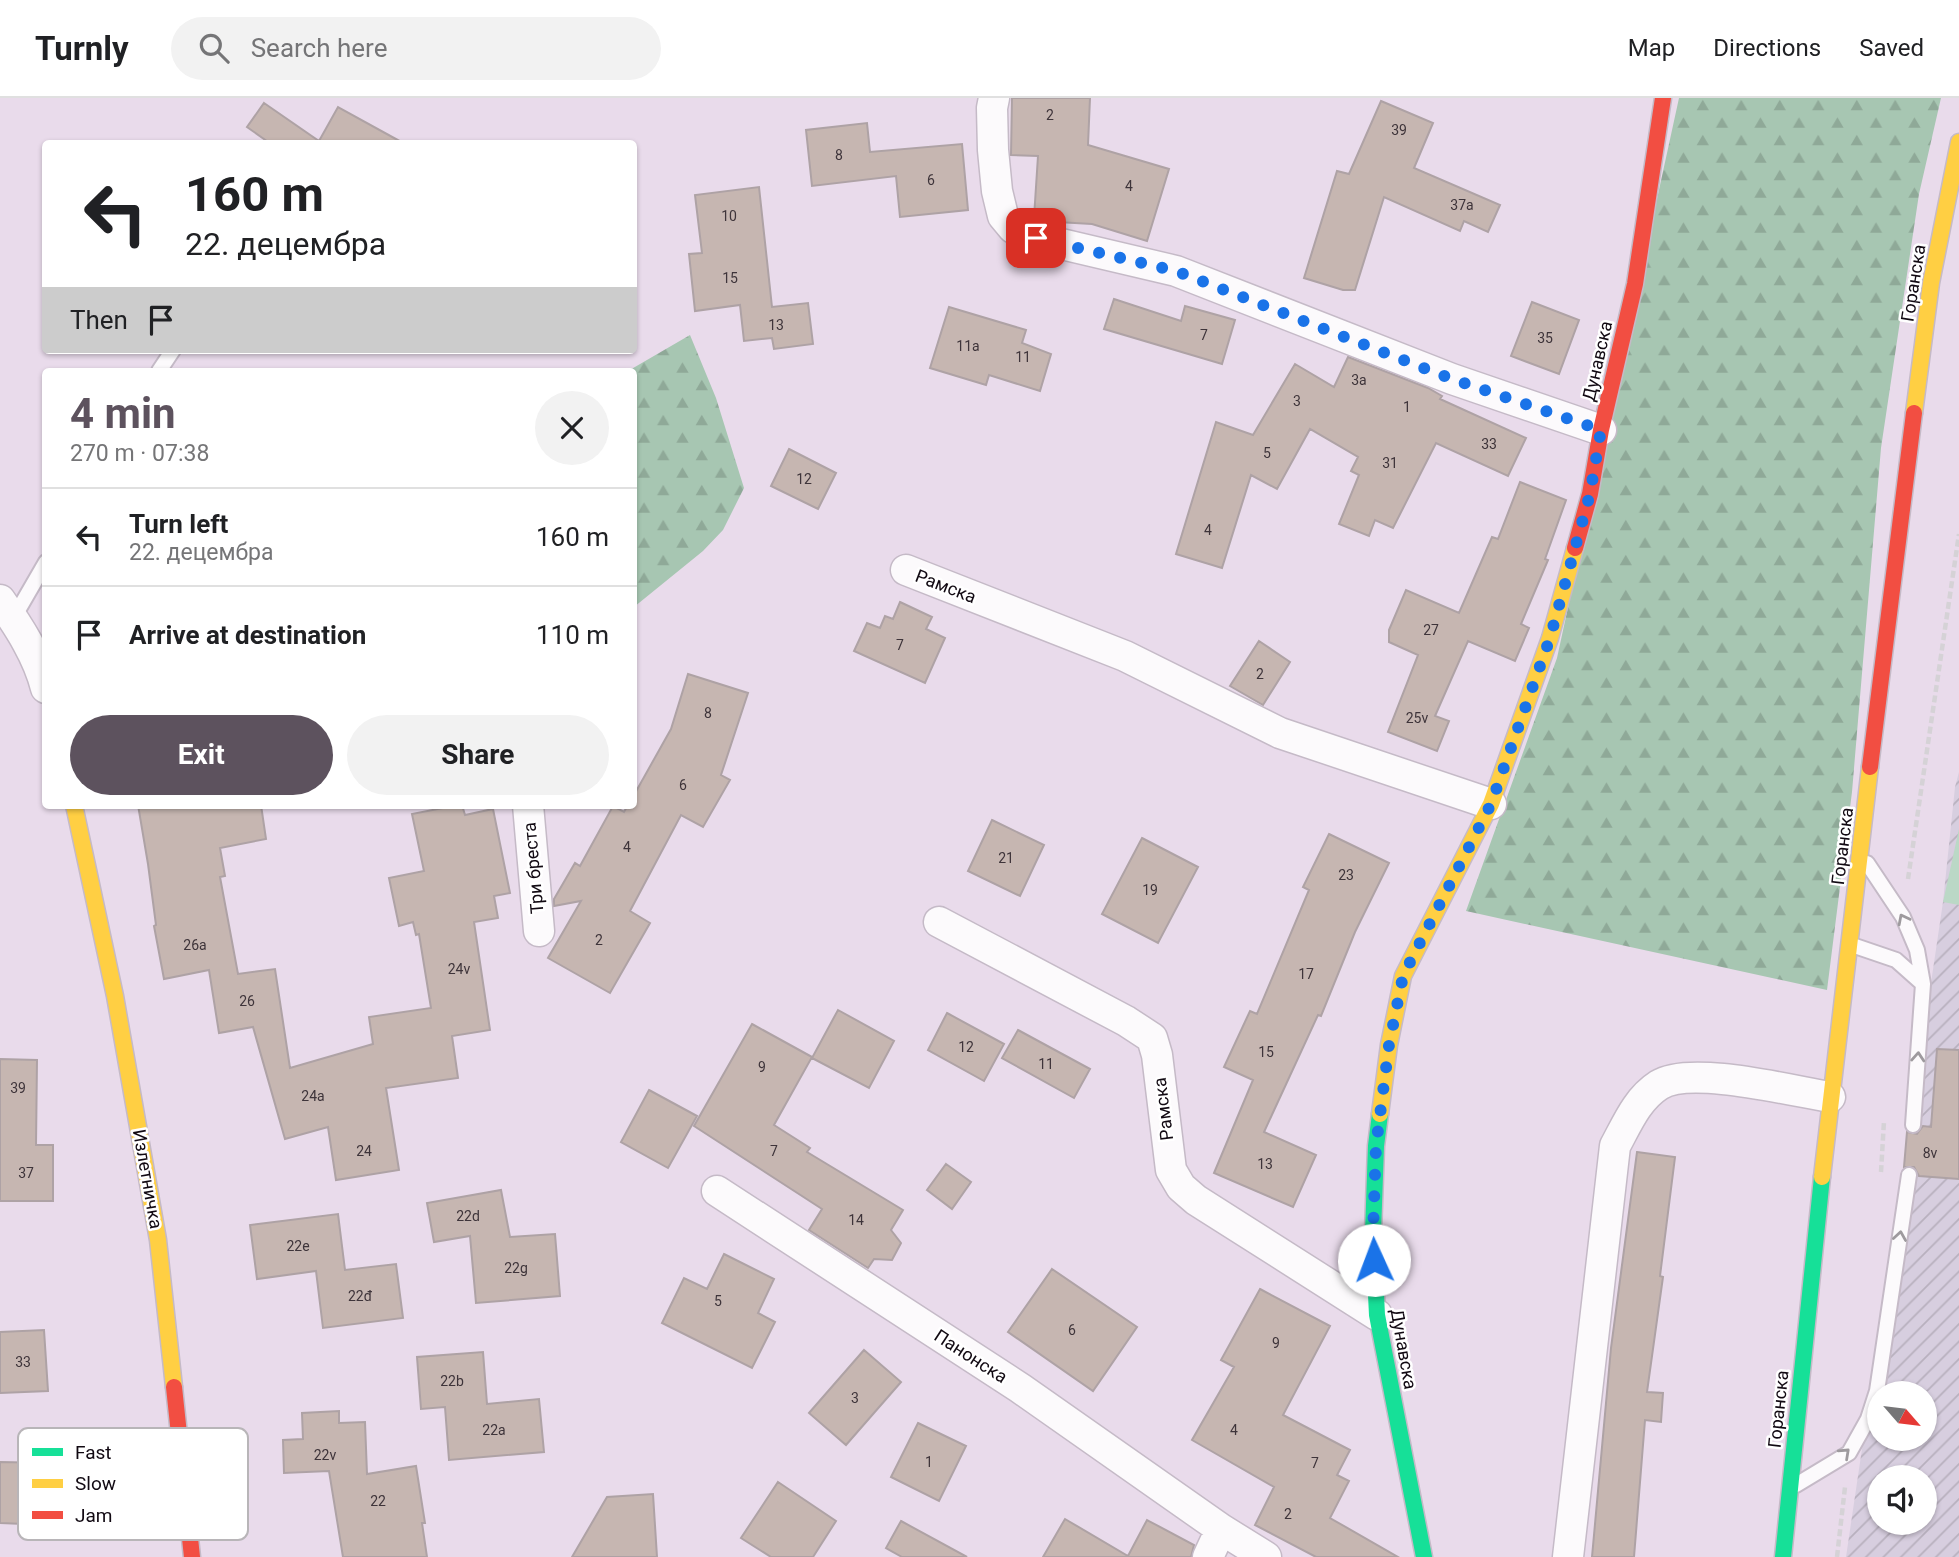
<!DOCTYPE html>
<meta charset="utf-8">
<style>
:root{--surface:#fff;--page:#f2f2f2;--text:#202124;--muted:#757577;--line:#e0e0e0;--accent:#5d525e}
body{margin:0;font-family:Roboto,sans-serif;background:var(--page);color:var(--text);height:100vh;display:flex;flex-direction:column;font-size:26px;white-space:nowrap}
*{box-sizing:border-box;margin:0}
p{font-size:23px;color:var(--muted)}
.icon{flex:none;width:38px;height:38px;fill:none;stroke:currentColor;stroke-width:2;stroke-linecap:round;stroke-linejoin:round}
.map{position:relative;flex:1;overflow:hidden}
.drawer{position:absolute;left:42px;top:270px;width:595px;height:441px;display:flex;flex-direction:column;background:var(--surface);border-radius:7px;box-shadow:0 2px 5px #0004}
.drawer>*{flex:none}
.hud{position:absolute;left:42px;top:42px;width:595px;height:214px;border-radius:7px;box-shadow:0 2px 5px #0004;background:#fff;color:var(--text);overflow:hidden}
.needle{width:46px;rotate:118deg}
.buttons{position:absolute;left:1867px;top:1283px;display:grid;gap:14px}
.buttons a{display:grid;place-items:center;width:70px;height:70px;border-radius:50%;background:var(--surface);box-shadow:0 2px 5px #0004;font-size:35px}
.pin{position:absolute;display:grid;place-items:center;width:60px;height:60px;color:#fff;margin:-30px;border-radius:14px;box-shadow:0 4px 10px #0006}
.me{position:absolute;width:77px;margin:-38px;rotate:358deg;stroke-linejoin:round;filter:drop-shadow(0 0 5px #0008)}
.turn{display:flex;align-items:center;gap:24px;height:147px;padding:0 28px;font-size:32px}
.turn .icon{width:91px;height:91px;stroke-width:2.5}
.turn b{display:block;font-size:49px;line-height:60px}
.then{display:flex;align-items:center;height:66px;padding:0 28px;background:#0003;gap:14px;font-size:26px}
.round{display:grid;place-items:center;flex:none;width:74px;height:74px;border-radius:37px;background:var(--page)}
.headline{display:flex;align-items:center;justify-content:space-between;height:119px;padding:0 28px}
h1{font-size:42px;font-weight:700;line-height:52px;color:var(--accent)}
.action{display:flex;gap:14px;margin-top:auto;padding:14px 28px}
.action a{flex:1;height:80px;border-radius:42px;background:var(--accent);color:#fff;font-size:28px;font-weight:700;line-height:80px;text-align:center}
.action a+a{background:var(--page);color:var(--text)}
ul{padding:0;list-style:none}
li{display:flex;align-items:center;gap:21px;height:98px;padding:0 28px;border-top:2px solid var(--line)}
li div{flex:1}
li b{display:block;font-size:26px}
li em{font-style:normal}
header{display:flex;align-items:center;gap:42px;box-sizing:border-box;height:98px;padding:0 35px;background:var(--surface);border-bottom:2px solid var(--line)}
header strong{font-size:33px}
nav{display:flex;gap:38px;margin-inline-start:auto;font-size:24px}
.search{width:490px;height:63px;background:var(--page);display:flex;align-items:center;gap:18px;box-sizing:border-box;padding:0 24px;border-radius:38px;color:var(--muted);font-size:26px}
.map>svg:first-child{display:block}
</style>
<header>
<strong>Turnly</strong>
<div class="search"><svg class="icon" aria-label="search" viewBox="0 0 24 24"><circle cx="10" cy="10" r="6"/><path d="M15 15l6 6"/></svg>Search here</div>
<nav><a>Map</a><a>Directions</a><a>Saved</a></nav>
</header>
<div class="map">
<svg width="1959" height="1459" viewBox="0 0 1959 1459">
<defs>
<pattern id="industrial-furrows" width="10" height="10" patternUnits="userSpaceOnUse" patternTransform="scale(1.75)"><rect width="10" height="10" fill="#d7cedf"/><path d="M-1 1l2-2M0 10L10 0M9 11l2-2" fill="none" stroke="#b8b0be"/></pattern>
<pattern id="forest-firs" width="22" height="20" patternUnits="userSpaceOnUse" patternTransform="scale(1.75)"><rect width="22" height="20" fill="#a7c6b2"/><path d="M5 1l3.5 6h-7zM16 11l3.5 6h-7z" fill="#8fa998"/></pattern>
</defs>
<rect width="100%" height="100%" fill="#e9dbeb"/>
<path fill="url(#industrial-furrows)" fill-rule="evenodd" d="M1959 674V1459H1846L1943 804 1955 689ZM1880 1295H1925V1340H1880ZM1880 1379H1925V1424H1880Z"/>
<path fill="url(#forest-firs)" d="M1679 0H1941L1919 96 1881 350 1852 694 1827 892 1466 813 1557 560Z
M690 237 716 300 744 390 723 432 703 453 634 509V273H628Z"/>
<path fill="#bbd8c6" d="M1959 731V807L1943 804Z"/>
<path fill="#c6b6b1" stroke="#aea2a5" stroke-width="2" d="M1012 0H1090L1088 47 1169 71 1147 143 1092 126 1040 123 1034 120 1038 58 1011 57Z
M1381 3 1433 25 1414 70 1500 107 1488 134 1464 123 1460 133 1384 99 1355 192H1343L1304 180 1337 73 1349 76Z
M264 5 319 43 338 9 405 46H271L247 29Z
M867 25 870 54 962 46 968 112 900 119 896 78 812 88 806 32Z
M759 89 772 209 808 205 813 246 774 251 772 240 744 243 740 207 695 213 689 156 702 155 695 97Z
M1114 201 1181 223 1185 208 1235 222 1222 266 1104 231Z
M1532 204 1579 222 1559 276 1511 258Z
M949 209 1026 232 1022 245 1051 256 1040 293 989 277 986 287 930 270Z
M1348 259 1428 290 1442 298 1440 301 1526 340 1508 378 1436 345 1393 430 1375 422 1369 438 1339 426 1359 377 1351 373 1358 359 1310 331 1277 391 1251 377 1222 470 1176 456 1216 324 1253 337 1295 266 1334 289Z
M789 351 836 375 818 411 771 388Z
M1520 384 1566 402 1545 461 1548 462 1521 526 1529 530 1515 563 1468 543 1435 618 1449 623 1437 653 1388 634 1418 557 1389 544V532L1406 492 1459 515 1492 439 1498 441Z
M900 504 932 519 926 531 945 540 925 585 854 553 867 525 880 530 885 518 893 521Z
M1259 543 1290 564 1263 607 1230 588Z
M688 576 748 595 721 677 730 682 703 729 681 717 630 813 650 825 610 895 548 860 581 803 554 808V801L575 765 580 768 613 708 624 714 628 707H634V697L671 631Z
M138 707H261L266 741 220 750 225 778 220 779 238 876 275 871 290 970 373 946 369 919 431 910 419 836 416 837 413 824 399 828 389 780 424 773 412 716 458 707H462L465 717 493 711 510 795 494 798 498 820 474 824 490 932 452 938 458 980 386 990 399 1072 336 1082 328 1029 285 1041 253 929 219 935 209 872 164 881 154 828 156 827 148 766Z
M992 722 1044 747 1020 798 968 773Z
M1329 736 1389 765 1355 834 1321 918 1318 917 1264 1034 1316 1057 1293 1109 1214 1075 1253 982 1224 969 1250 913 1257 916 1309 792 1303 789Z
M1142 740 1198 769 1158 845 1102 816Z
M838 912 894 943 869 990 812 960Z
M947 915 1004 946 984 983 928 952Z
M752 926 812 959 774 1027 810 1050 807 1054 903 1112 891 1132 901 1145 892 1162 874 1161 868 1170 809 1132 822 1111 694 1028Z
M1018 932 1090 971 1074 1000 1002 960Z
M1937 951 1959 952V1081L1919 1078 1914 1069H1904L1907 1034 1917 1036 1923 1028 1931 1029Z
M0 961 37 962 36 1047H53V1103H0Z
M649 992 697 1018 668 1070 621 1044Z
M1637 1054 1675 1059 1660 1178 1663 1179 1647 1294 1663 1295 1661 1324 1645 1322 1634 1459H1592L1611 1250Z
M946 1066 971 1084 952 1111 927 1092Z
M501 1092 510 1139 555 1136 560 1198 476 1205 470 1138 434 1144 427 1105Z
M338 1116 345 1172 396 1166 403 1220 323 1230 316 1173 257 1181 250 1127Z
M724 1156 774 1181 758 1215 775 1224 752 1270 662 1225 684 1180 707 1191Z
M1052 1171 1137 1229 1093 1293 1008 1234Z
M1260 1191 1330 1228 1283 1317 1350 1352 1337 1377 1349 1383 1330 1420 1398 1459H1316L1255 1427 1274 1389 1192 1342 1234 1269 1221 1262Z
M44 1232 48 1293 0 1295V1234Z
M864 1252 901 1284 846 1347 809 1315Z
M483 1254 487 1306 539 1301 544 1354 449 1362 445 1309 421 1311 417 1259Z
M339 1313V1325L365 1324 367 1376 416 1368 425 1425H422L427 1459H343L329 1373 284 1375 283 1342 303 1341 302 1315Z
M918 1325 966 1348 939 1403 891 1379Z
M0 1364 50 1365 48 1427 0 1425Z
M778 1384 836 1423 813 1459H771L741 1440Z
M653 1396 657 1459H572L607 1399Z
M1065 1421 1128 1458 1147 1422 1194 1447 1191 1459H1043Z
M901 1423 967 1459H902L886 1450Z"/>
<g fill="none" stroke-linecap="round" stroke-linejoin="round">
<g stroke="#c5bac7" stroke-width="18">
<path id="lane" d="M159 273 173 252
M13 521 46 464
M1867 765 1903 819 1917 852 1923 886 1913 1027
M1852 847 1896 862 1923 886
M1796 1387 1849 1355 1868 1321 1877 1293 1909 1077"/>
</g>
<g stroke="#c5bac7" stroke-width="33">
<path id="street" d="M994 0 992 10 993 52 997 93 1003 118 1013 130 1036 140 1176 173 1452 281 1601 332
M906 472 1125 558 1280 635 1491 706
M0 502C19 529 38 558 46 590
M528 707 539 833
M939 824 1126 923 1152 940 1157 957 1171 1072 1181 1089 1196 1102 1377 1217
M717 1093 1020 1290 1221 1431
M1208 1459 1221 1431 1266 1459
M1568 1459 1615 1048C1627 1026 1637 1001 1659 987 1690 967 1792 993 1830 999"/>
</g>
<g stroke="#c5bac7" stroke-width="19">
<path id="fast" d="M1380 1016 1376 1048 1373 1135 1377 1217 1424 1459
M1783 1459 1822 1079"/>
</g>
<g stroke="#c5bac7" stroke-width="19">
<path id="slow" d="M1914 315 1931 185 1959 44
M74 707 115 898 158 1142 174 1289
M1380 1016 1389 947 1403 878 1491 706 1550 540 1575 450
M1822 1079 1870 669"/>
</g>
<g stroke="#c5bac7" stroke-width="19">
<path id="jam" d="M1575 450 1590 396 1601 332 1635 186 1663 0
M1870 669 1914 315
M174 1289 192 1459"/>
</g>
<path stroke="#d5d2d6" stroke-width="4.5" stroke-dasharray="7 3.5" stroke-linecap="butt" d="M1908 781 1959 436
M1881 1074 1884 1023
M1837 1459 1845 1389"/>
<use href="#lane" stroke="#fcfafc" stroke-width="14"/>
<use href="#street" stroke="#fcfafc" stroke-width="30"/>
<use href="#fast" stroke="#16e098" stroke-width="16"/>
<use href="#slow" stroke="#ffcf43" stroke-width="16"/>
<use href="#jam" stroke="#f24e42" stroke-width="16"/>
</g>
<defs><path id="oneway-chevron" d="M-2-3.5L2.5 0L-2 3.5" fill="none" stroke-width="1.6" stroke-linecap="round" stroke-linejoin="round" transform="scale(1.75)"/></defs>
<g stroke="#9e9a9e">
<use href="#oneway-chevron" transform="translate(1903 821) rotate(-117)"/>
<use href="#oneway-chevron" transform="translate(1918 959) rotate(-86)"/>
<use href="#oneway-chevron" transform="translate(1900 1138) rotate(-81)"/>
<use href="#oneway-chevron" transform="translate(1845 1355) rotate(-43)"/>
</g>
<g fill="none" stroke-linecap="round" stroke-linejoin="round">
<path stroke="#1a73e8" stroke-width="12" stroke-dasharray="0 21.6" d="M1036 140 1176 173 1452 281 1601 332 1590 396 1550 540 1491 706 1403 878 1389 947 1376 1048 1373 1135 1374 1162"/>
</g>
<g text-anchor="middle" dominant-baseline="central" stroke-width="5" stroke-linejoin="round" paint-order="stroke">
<g font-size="14" fill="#3e343a">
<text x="1050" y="17">2</text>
<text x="1399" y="32">39</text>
<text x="839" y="57">8</text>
<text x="931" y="82">6</text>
<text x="1129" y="88">4</text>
<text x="1462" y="107">37a</text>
<text x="729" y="118">10</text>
<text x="730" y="180">15</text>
<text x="776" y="227">13</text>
<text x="1204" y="237">7</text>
<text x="1545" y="240">35</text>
<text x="968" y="248">11a</text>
<text x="1023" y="259">11</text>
<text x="1359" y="282">3a</text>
<text x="1297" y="303">3</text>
<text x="1407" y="309">1</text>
<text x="1489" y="346">33</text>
<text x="1267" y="355">5</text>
<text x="1390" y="365">31</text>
<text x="804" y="381">12</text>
<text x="1208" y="432">4</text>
<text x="1431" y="532">27</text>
<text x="900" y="547">7</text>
<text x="1260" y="576">2</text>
<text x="708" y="615">8</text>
<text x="1417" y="620">25v</text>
<text x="683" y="687">6</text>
<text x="627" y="749">4</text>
<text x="1006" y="760">21</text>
<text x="1346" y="777">23</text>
<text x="1150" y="792">19</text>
<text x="599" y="842">2</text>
<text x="195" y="847">26a</text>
<text x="459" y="871">24v</text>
<text x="1306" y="876">17</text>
<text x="247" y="903">26</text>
<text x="966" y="949">12</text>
<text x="1266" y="954">15</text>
<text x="1046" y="966">11</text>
<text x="762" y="969">9</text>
<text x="18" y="990">39</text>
<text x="313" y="998">24a</text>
<text x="364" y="1053">24</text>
<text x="774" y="1053">7</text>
<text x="1930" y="1055">8v</text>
<text x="1265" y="1066">13</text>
<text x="26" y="1075">37</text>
<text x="468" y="1118">22d</text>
<text x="856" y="1122">14</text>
<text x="298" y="1148">22e</text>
<text x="516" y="1170">22g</text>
<text x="360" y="1198">22đ</text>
<text x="718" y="1203">5</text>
<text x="1072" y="1232">6</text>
<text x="1276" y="1245">9</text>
<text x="23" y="1264">33</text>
<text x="452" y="1283">22b</text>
<text x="855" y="1300">3</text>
<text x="494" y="1332">22a</text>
<text x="1234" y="1332">4</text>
<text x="325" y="1357">22v</text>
<text x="929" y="1364">1</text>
<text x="1315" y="1365">7</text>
<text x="378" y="1403">22</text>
<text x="1288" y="1416">2</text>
</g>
<g font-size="18" fill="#110912" stroke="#fff">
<text transform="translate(1913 185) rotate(-81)">Горанска</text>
<text transform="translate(1597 263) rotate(-77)">Дунавска</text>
<text transform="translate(946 488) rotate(21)">Рамска</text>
<text transform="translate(1842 748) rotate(-83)">Горанска</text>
<text transform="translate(533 770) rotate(-95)">Три бреста</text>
<text transform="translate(1163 1011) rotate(-97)">Рамска</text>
<text transform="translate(148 1081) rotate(80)">Излетничка</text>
<text transform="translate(1404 1251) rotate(80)">Дунавска</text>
<text transform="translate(971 1258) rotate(33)">Панонска</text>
<text transform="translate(1778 1311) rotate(-84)">Горанска</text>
</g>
</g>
<rect x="18" y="1330" width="230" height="112" rx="10" fill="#fff" stroke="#b8b5b8" stroke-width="2"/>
<rect x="32" y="1350" width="31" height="8" fill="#16e098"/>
<rect x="32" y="1381" width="31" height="9" fill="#ffcf43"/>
<rect x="32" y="1413" width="31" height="8" fill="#f24e42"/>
<g font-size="19" fill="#110912">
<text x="75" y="1361">Fast</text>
<text x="75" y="1392">Slow</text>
<text x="75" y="1424">Jam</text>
</g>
</svg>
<div class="buttons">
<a><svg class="needle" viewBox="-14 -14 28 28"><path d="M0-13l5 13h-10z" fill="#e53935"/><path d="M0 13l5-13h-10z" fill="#757577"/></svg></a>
<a><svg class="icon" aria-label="sound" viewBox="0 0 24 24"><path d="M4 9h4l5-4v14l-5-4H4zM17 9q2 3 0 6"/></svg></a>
</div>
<div class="pin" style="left:1036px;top:140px;background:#d93025"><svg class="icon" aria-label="arrive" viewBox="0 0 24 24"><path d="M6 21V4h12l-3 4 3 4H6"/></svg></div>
<svg class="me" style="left:1374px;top:1162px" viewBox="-20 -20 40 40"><circle r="19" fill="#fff"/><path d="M0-13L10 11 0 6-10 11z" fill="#1a73e8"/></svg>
<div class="hud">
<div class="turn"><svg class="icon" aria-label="left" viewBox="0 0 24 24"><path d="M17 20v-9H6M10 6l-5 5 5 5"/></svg><div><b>160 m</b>22. децембра</div></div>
<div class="then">Then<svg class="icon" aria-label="arrive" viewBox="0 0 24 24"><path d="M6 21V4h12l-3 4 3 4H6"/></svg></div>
</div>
<section class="drawer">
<div class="headline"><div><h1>4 min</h1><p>270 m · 07:38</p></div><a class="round"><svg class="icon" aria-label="close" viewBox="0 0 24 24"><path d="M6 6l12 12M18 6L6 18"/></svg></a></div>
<ul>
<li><svg class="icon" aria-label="left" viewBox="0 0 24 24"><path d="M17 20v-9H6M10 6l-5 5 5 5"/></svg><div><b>Turn left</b><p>22. децембра</p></div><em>160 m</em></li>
<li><svg class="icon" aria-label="arrive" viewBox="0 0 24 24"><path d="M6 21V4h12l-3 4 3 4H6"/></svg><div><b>Arrive at destination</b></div><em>110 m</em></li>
</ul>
<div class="action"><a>Exit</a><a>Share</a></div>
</section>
</div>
